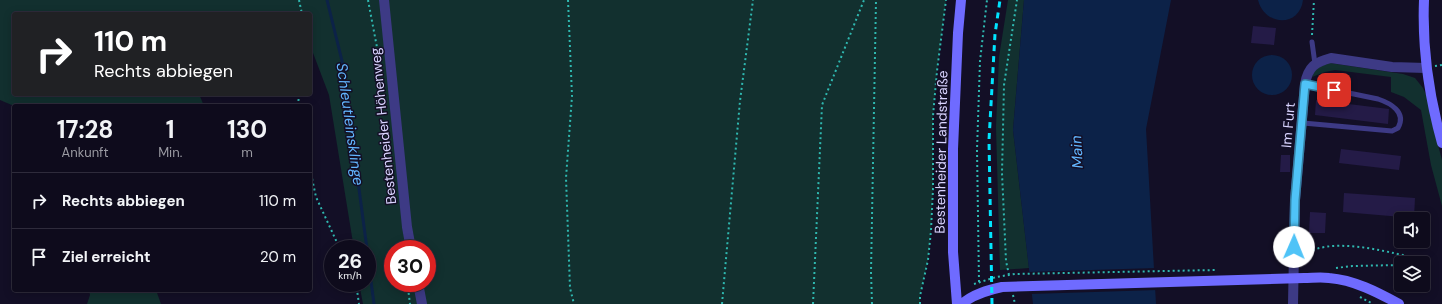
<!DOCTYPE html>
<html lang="de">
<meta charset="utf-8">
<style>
:root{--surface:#0e0b1c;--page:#1c1929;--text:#f1f3f6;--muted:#9b9ba3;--line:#2e2b3b}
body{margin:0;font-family:"DM Sans",sans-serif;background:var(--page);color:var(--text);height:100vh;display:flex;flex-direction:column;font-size:15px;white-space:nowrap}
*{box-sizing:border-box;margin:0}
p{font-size:13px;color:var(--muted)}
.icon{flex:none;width:22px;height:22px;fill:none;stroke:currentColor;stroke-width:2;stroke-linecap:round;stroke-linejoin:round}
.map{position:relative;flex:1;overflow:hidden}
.panel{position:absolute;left:12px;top:104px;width:300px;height:188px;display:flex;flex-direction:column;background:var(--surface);border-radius:4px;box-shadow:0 2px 10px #0003,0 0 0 1px var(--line)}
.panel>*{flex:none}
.hud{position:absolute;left:12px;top:12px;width:300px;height:84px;border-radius:4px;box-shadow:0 2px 10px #0003,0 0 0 1px var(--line);background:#202124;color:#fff;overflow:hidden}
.tools{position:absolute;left:1394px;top:212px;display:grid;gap:8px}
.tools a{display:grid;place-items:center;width:36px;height:36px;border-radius:4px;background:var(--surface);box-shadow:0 2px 10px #0003,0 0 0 1px var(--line);font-size:20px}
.speed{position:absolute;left:324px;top:240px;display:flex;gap:8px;font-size:20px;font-weight:700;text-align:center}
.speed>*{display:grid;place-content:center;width:52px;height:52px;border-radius:50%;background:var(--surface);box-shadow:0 2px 10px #0003,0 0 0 1px var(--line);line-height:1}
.speed small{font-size:10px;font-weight:400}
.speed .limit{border:6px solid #d22;background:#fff;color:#111}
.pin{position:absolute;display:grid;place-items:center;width:34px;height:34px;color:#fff;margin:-17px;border-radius:8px;box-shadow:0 2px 6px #0006}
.me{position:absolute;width:44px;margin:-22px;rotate:1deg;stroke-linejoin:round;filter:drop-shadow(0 0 3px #0008)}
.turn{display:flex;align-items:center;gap:14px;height:84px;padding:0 16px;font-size:18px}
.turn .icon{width:52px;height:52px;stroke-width:2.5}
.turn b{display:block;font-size:28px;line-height:34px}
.eta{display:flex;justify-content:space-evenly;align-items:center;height:68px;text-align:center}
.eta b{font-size:24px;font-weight:700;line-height:28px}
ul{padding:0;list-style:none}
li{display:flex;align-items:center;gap:12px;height:56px;padding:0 16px;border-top:1px solid var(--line)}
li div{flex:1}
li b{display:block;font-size:15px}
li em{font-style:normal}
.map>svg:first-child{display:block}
</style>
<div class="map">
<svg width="1442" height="304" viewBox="0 0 1442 304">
<rect width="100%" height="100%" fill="#130f26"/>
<path fill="#12302f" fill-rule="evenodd" d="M0 0H946L937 71 933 116V189L931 231 928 260 920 296V304H363L359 283H367V249H354L329 95 310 45V14H14V94H199L204 106H14L0 100ZM393 249H427V283H393Z
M1008 0H1024L1013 130 1029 268 1000 270 996 127 999 57Z
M1330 63 1403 74 1415 78 1423 88 1427 97 1433 126 1442 160V206L1431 165 1421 110 1404 97 1391 92V77L1335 70 1325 72 1312 77C1316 67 1320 66 1330 63Z
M89 290H156L161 304H87L90 295Z"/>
<path fill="#0c2248" d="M1024 0H1171L1146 129 1156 304H1033L1013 130Z
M1258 0H1303C1300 27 1265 27 1258 0Z
M1252 75a20 20 0 1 1 40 0a20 20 0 1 1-40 0Z"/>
<path fill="#130f26" d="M1156 268 1158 290 1030 294 1027 272Z"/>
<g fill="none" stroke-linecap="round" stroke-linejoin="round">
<path stroke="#0c2248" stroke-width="3" d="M327 0 342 61 367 249
M367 251 374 304"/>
</g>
<path fill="#241b47" d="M1253 26 1276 28 1274 45 1251 43Z
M1316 100 1389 109 1388 124 1315 115Z
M1341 149 1401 156 1399 170 1339 163Z
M1281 155H1290V172H1280Z
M1344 193 1415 198 1414 218 1343 212Z
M1310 212 1326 213 1325 233H1309Z"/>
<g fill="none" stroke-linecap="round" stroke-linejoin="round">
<path stroke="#2fb8b0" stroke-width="2" stroke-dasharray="2 3" stroke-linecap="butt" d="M299 0 302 14
M368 0 379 58
M568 0 572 96 566 178 570 288 574 304
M1312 35 1314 0
M1435 66 1442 65
M298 106 299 94
M310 169 316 197 340 249
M1304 255C1328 237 1380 250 1407 256L1410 261 1407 263
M1336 268 1352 266 1401 265
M1009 275 1006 261 1002 173 1004 85 1017 0
M979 282 977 150 980 61 987 0
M356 283 359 304
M974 284 996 277 1015 274 1216 270
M408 288 410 304
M1013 295 1015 304
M1360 297 1373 304
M722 304 740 101 753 0
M813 304 822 105 864 0
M872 304 871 272 876 0
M920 304V296L928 260 931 231 933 189V116L937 71 946 0"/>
<path stroke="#3d3a85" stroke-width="5" d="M1312 42 1315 64
M1303 123 1392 131 1398 128C1407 112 1390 103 1378 99L1305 84"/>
<path stroke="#3d3a85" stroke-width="10" d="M1293 304 1295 200 1305 84C1308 67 1315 62 1331 58L1392 67 1426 68"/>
<path stroke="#3d3a85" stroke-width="10" d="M384 0 407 227 411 249
M418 283 422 304"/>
<path stroke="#6f6bff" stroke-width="10" d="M1424 0C1422 48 1429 96 1442 143
M957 304 953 252V149L958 33 961 0
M962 304C973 294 988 290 1002 287L1304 278C1312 278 1321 277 1329 278 1354 280 1377 292 1399 304"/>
<path stroke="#00e5ff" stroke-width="3" stroke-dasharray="6 5" stroke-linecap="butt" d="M992 304 989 140 995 34 1000 0"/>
</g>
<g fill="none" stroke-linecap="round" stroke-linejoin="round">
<g stroke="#337fa1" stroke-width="10">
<path id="route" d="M1294 247 1295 200 1305 84 1334 90"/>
</g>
<use href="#route" stroke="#4fc3f7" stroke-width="7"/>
</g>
<g text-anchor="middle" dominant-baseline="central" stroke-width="3" stroke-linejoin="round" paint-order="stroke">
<g font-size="14" fill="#d9d4ff" stroke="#130f26">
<text transform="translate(1288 125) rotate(-85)">Im Furt</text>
<text transform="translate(383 126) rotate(-96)">Bestenheider Höhenweg</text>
<text transform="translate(941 152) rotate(-89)">Bestenheider Landstraße</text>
</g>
<g font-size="15" font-style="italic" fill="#62b6ff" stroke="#130f26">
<text transform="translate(350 124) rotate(82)">Schleutleinsklinge</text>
<text transform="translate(1077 152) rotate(-93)">Main</text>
</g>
</g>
</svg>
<div class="tools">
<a><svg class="icon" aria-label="sound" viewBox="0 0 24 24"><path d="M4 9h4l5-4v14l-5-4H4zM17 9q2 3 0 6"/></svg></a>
<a><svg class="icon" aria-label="layers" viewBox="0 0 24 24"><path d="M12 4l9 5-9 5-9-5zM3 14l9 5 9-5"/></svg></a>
</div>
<div class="speed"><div>26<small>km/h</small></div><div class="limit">30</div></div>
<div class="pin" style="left:1334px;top:90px;background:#d93025"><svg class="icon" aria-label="arrive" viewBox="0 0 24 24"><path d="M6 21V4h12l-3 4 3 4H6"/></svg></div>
<svg class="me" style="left:1294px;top:247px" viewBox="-20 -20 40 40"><circle r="19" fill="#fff"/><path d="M0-13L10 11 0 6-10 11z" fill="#4fc3f7"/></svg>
<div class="hud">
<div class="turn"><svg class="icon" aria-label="right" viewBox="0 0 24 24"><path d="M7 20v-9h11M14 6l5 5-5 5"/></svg><div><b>110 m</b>Rechts abbiegen</div></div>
</div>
<section class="panel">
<div class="eta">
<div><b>17:28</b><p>Ankunft</p></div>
<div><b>1</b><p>Min.</p></div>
<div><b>130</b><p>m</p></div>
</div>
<ul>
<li><svg class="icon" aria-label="right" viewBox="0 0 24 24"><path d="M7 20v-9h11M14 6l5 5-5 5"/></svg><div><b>Rechts abbiegen</b></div><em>110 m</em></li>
<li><svg class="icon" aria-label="arrive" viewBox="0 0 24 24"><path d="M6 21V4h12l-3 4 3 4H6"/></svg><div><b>Ziel erreicht</b></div><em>20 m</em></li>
</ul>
</section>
</div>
